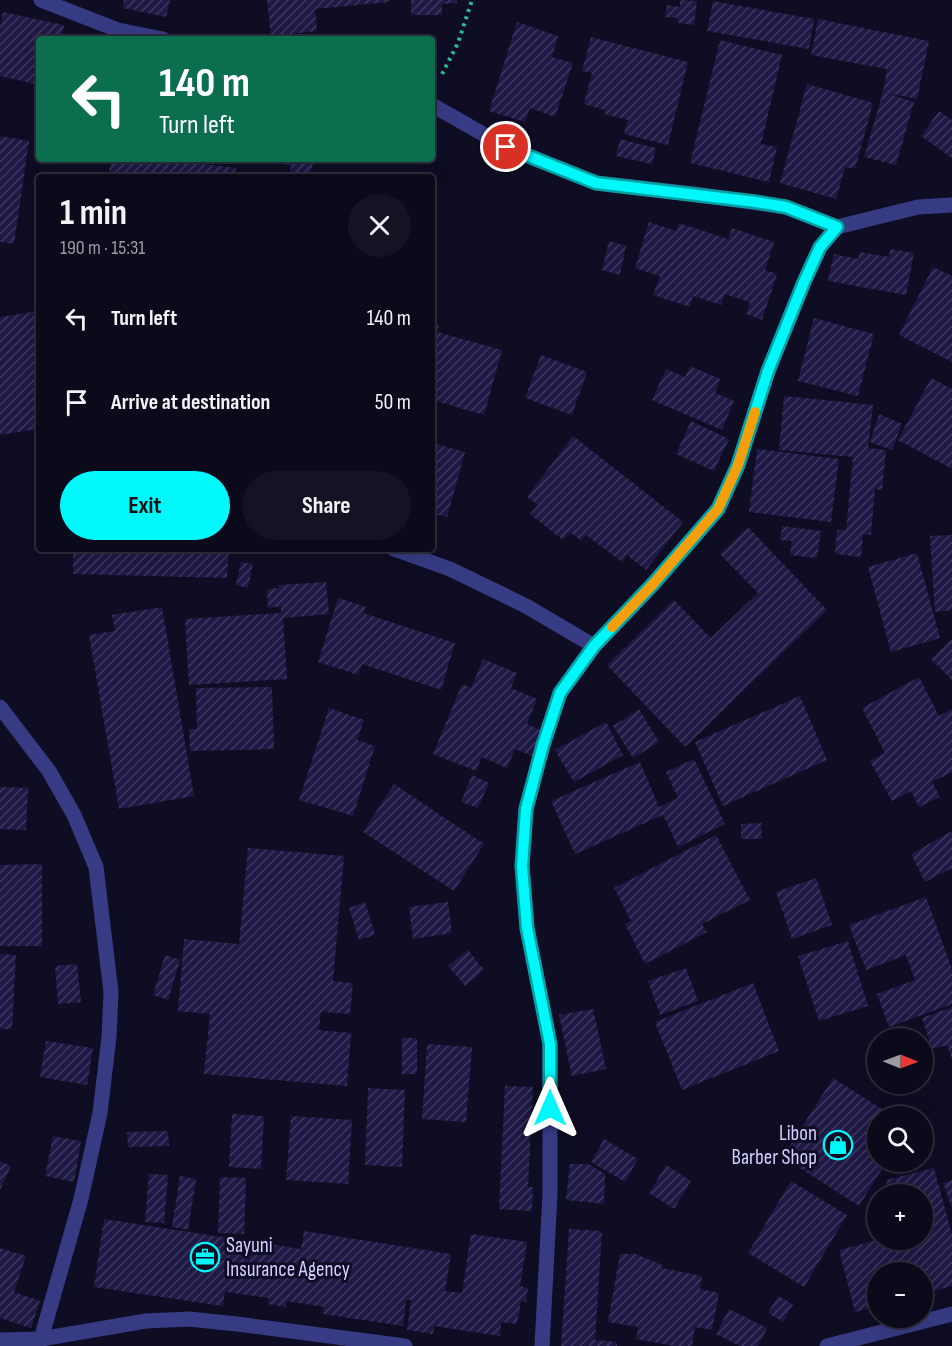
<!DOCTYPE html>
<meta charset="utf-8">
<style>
:root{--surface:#0b0a1b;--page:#141324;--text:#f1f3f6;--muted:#9a9aa3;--line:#2b2b3a;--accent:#00f8fb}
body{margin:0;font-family:"Sofia Sans Condensed",sans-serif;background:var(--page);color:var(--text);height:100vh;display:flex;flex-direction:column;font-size:22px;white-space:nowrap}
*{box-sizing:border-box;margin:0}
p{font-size:20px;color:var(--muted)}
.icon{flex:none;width:33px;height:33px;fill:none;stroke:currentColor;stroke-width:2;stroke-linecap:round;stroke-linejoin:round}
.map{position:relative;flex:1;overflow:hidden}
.drawer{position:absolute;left:36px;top:174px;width:399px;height:378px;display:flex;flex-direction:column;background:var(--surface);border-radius:6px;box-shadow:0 6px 24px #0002,0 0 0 2px var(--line)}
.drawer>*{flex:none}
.banner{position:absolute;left:36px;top:36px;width:399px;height:126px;border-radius:6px;box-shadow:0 6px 24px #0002,0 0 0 2px var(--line);background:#0b6e4f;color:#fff;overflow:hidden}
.needle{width:39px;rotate:91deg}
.tools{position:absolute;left:867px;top:1028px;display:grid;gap:12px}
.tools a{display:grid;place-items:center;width:66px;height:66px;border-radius:50%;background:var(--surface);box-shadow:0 6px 24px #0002,0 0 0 2px var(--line);font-size:30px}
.pin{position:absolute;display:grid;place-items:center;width:51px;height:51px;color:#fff;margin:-26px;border:3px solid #fff;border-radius:50%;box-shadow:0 2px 6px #0007}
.me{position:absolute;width:66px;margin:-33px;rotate:0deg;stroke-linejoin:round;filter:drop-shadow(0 0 4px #0008)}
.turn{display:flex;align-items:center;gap:21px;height:126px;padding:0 24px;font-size:27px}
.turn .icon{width:78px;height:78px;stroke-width:2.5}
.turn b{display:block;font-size:42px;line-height:51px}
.round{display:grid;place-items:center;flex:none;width:63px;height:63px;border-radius:32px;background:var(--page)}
.overview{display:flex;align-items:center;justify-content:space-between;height:102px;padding:0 24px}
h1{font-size:36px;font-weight:700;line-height:45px}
.primary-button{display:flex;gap:12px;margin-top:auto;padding:12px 24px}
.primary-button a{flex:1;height:69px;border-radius:36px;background:var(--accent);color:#111;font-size:24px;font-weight:700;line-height:69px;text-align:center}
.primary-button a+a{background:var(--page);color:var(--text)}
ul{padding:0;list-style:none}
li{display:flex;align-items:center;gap:18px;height:84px;padding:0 24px}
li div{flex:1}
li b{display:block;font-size:22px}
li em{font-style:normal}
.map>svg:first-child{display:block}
</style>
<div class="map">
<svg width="952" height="1346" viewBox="0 0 952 1346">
<defs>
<pattern id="building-hatch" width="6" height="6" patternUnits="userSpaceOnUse" patternTransform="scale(1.5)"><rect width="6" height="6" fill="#1e1945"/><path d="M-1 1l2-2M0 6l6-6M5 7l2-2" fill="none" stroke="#3e3961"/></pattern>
</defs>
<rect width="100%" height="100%" fill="#0f0d24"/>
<path fill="url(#building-hatch)" d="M124 0H170L166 17 123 8Z
M267 0H390V2L315 9 317 31 271 36Z
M411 0H457V3L442 4V15H411Z
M680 0 697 1 694 25 678 23V18L665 17 667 5 680 7Z
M713 1 814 19 809 49 707 31Z
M3 12 64 25 61 39H39V85L0 76V28Z
M818 19 929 41 917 99 887 93 914 102 896 165 864 157 883 92 887 69 811 55Z
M517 22 558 36 552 57 573 63 555 117 530 108 525 122 489 111Z
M591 37 688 62 668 145 624 134 628 120 604 114 605 110 584 104 592 73 582 71Z
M720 40 782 55 761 144 777 147 769 182 690 163Z
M807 84 873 103 855 169 845 167 836 199 780 183Z
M939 111 952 120V158L921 136Z
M0 136 29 141 14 244 0 242Z
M620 139 656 148 652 164 616 156Z
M111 159H187V162L236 168 235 177H108Z
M272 159H314L310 177H289L291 166 272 161Z
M649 222 676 231 679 223 728 239 732 228 774 242 765 270 777 274 762 320 746 314 750 302 725 294 721 305 693 296 690 307 653 295 660 276 635 268Z
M609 241 626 246 620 275 602 270Z
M890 249 914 253 906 295 828 281 834 254 858 259 860 252 889 257Z
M933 267 952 276V362L899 335Z
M39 311V429L0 435V317Z
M814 318 874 334 858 396 798 381Z
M432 323 439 325 437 332 502 350 484 415 432 400Z
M541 355 587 372 572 415 525 398Z
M690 366 720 379 715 393 734 401 722 430 652 400 666 369 685 377Z
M931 378 952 389V469L898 440Z
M784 396 873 405 868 448 886 450 882 490 875 489 871 535 863 534 861 557 835 554 837 530H846L853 457 779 450Z
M879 414 902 424 892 450 870 442Z
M691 421 729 439 714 471 676 454Z
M573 436 683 522 646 570 627 555 622 562 586 535 581 541 570 532 563 540 530 514 538 505 527 497Z
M432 443 465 452 447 517 432 513Z
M757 449 839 459 831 522 749 512Z
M782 526 821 531 817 558 790 555 792 541 780 540Z
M748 527 827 610 685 747 607 665 674 600 711 638 758 593 720 554Z
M952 535V610L935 612 930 536Z
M73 549H229L227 578 73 574Z
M917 553 940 638 891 652 868 567Z
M241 562 253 564 248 588 236 585Z
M326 582 329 614 283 618 287 679 189 685 185 619 281 613V606L268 608 267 589 279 588V585Z
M338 598 366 607 363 613 455 643 441 690 362 664 358 675 318 662Z
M162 607 194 796 119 809 89 635 115 631 112 615Z
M952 639V680L931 659Z
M483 659 517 673 511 688 537 699 527 724 542 731 532 756 515 749 507 768 482 757 476 771 433 754 462 684 471 688Z
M919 677 939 716 952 709V772L932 782 940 797 919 807 911 791 892 801 870 761 885 753 862 708Z
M272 687 274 749 190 751 189 729H197L196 688Z
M800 696 827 760 723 806 695 742Z
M329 708 364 720 357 740 375 746 353 816 299 800Z
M639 709 659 742 633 758 613 726Z
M606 722 623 755 574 782 555 750Z
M694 759 725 824 678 847 663 815 575 854 551 801 640 762 659 807 678 798 666 772Z
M472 775 489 783 478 808 461 802Z
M394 784 484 844 454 891 363 832Z
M0 787 28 788 26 830 0 829Z
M761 823 762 839H741V824Z
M952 831V868L925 882 911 854Z
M716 835 750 900 702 924 707 932 645 964 625 924 631 921 614 888Z
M248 848 344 856 333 981 353 983 350 1014 321 1012 319 1030 351 1033 347 1086 204 1074 210 1014 178 1011 184 939 239 944Z
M42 864V946H0V865Z
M816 878 832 925 792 939 776 892Z
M926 897 952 969V1004L889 1027 877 994 915 980 906 955 866 970 849 925Z
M365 902 375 935 359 940 349 908Z
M448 902 452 933 413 939 409 907Z
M848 941 868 1006 819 1021 798 956Z
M468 950 484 970 465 986 448 966Z
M0 954 16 955 12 1029H0Z
M165 955 180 960 168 1000 153 995Z
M77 964 81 1002 58 1004 55 966Z
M686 968 698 1001 660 1015 648 981Z
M753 983 779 1051 682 1090 655 1022Z
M952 1007V1060L947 1045 932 1049 922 1018Z
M593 1009 606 1069 572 1076 559 1015Z
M402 1038H417V1074H402Z
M46 1041 93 1048 87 1085 40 1077Z
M427 1044 472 1047 466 1122 422 1119Z
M833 1078 893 1116H878V1161H887L859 1206 783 1157Z
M505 1086 533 1087 528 1187H533L532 1211 499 1209Z
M368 1088 405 1090 402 1167 365 1165Z
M232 1114 264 1116 261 1169 229 1167Z
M291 1116 352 1120 348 1184 286 1180Z
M168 1131 169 1146 128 1147 127 1132Z
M53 1136 81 1141 74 1182 45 1176Z
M604 1139 638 1159 625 1182 591 1162Z
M0 1161 11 1166 0 1190Z
M570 1164H588L605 1174 604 1204 566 1200Z
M666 1165 691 1181 674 1209 649 1193Z
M934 1168 952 1235V1286L922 1294V1272H878V1306L855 1312 839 1250 881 1239H922V1194H890L886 1180Z
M149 1174 168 1175 164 1223 145 1222Z
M180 1176 196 1179 188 1230 172 1227Z
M220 1177 246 1178 244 1234 218 1233Z
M952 1180V1208L943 1183Z
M791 1181 847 1215 804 1287 748 1253Z
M104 1219 301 1249 304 1231 451 1254 445 1291 462 1293 471 1234 527 1242 520 1286 528 1288 526 1302 521 1301 517 1324 501 1322 500 1336 434 1326 433 1334 407 1330 411 1300H406L403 1326 323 1314 324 1307 287 1301 286 1307 268 1304 269 1298 225 1292 223 1306 94 1287Z
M569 1229 602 1231 595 1340 617 1342V1346H561Z
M0 1248 26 1256 14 1292 40 1301 31 1328 0 1318Z
M620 1254H636L662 1265V1268L702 1276 700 1289 719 1293 712 1330 695 1327 692 1346H675L636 1339 638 1327 608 1322Z
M778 1296 793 1304 783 1322 768 1313Z
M729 1309 767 1328 758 1346H740L716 1334Z"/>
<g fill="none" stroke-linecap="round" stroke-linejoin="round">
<path stroke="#2bb8a3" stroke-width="4" stroke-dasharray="3 4.5" stroke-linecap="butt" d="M442 74 458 43 472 0"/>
<path stroke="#373b84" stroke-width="15" d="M41 0 118 30 163 39
M432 105 506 147 596 183 694 194 786 207 837 227
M394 549 450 569 526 606 594 646
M0 707 49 771 74 815 96 867 111 992 109 1037 100 1113 81 1199 41 1339
M0 1340 41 1339 146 1321 189 1319 237 1324 405 1346
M542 1346 550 1194V1044L527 928 522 866 526 809 543 745 560 693 594 646 653 584 718 509 738 465 768 371 804 282 820 247 837 227 918 207 952 205
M827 1346 952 1314"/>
</g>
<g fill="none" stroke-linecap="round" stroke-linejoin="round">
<g stroke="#00a1a3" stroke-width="15">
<path id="route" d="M506 147 596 183 756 202 786 207 837 227 820 247 804 282 768 371 738 465 718 509 653 584 594 646 560 693 543 745 526 809 522 866 527 928 550 1044V1108"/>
</g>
<use href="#route" stroke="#00f8fb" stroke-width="10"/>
<path stroke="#f59e0b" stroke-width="10" d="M612 627 653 584 718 509 738 465 755 412"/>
</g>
<defs>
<g id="shop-ring" transform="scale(1.5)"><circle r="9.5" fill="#0f0d24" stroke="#00f8fb" stroke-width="1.5"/><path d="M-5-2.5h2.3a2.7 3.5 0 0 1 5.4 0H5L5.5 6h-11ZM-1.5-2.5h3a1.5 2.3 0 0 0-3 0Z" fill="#00f8fb"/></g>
<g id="office-ring" transform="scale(1.5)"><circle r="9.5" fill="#0f0d24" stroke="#00f8fb" stroke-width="1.5"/><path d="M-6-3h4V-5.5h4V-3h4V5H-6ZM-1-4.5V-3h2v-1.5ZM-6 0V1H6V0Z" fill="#00f8fb"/></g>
</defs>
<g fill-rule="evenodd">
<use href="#shop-ring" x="838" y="1145"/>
<use href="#office-ring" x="205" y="1257"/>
</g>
<g text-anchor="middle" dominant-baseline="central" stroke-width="6" stroke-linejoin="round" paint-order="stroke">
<g font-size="21" fill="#d1d0ff" stroke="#0f0d24" text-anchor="end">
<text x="817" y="1133">Libon<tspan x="817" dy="24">Barber Shop</tspan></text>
<text x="226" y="1245" text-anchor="start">Sayuni<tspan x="226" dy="24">Insurance Agency</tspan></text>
</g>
</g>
</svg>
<div class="tools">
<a><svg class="needle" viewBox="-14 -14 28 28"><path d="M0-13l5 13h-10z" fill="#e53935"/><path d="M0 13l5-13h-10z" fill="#9a9aa3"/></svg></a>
<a><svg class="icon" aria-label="search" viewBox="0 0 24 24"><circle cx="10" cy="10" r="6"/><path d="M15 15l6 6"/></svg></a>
<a>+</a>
<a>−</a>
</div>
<div class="pin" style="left:506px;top:147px;background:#d93025"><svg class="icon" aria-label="arrive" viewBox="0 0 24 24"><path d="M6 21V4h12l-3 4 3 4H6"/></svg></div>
<svg class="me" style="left:550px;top:1108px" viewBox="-20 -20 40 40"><path d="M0-17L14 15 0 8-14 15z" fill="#00f8fb" stroke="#fff" stroke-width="4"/></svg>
<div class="banner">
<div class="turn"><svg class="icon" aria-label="left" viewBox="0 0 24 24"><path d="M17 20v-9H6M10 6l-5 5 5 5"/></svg><div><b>140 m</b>Turn left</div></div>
</div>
<section class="drawer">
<div class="overview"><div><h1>1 min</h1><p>190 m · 15:31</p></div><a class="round"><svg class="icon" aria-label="close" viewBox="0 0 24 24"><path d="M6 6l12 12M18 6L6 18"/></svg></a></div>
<ul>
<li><svg class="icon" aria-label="left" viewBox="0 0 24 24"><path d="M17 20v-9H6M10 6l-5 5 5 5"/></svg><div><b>Turn left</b></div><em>140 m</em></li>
<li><svg class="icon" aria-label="arrive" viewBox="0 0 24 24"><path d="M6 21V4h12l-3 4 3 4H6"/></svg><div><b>Arrive at destination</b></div><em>50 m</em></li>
</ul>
<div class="primary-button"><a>Exit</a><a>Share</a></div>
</section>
</div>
